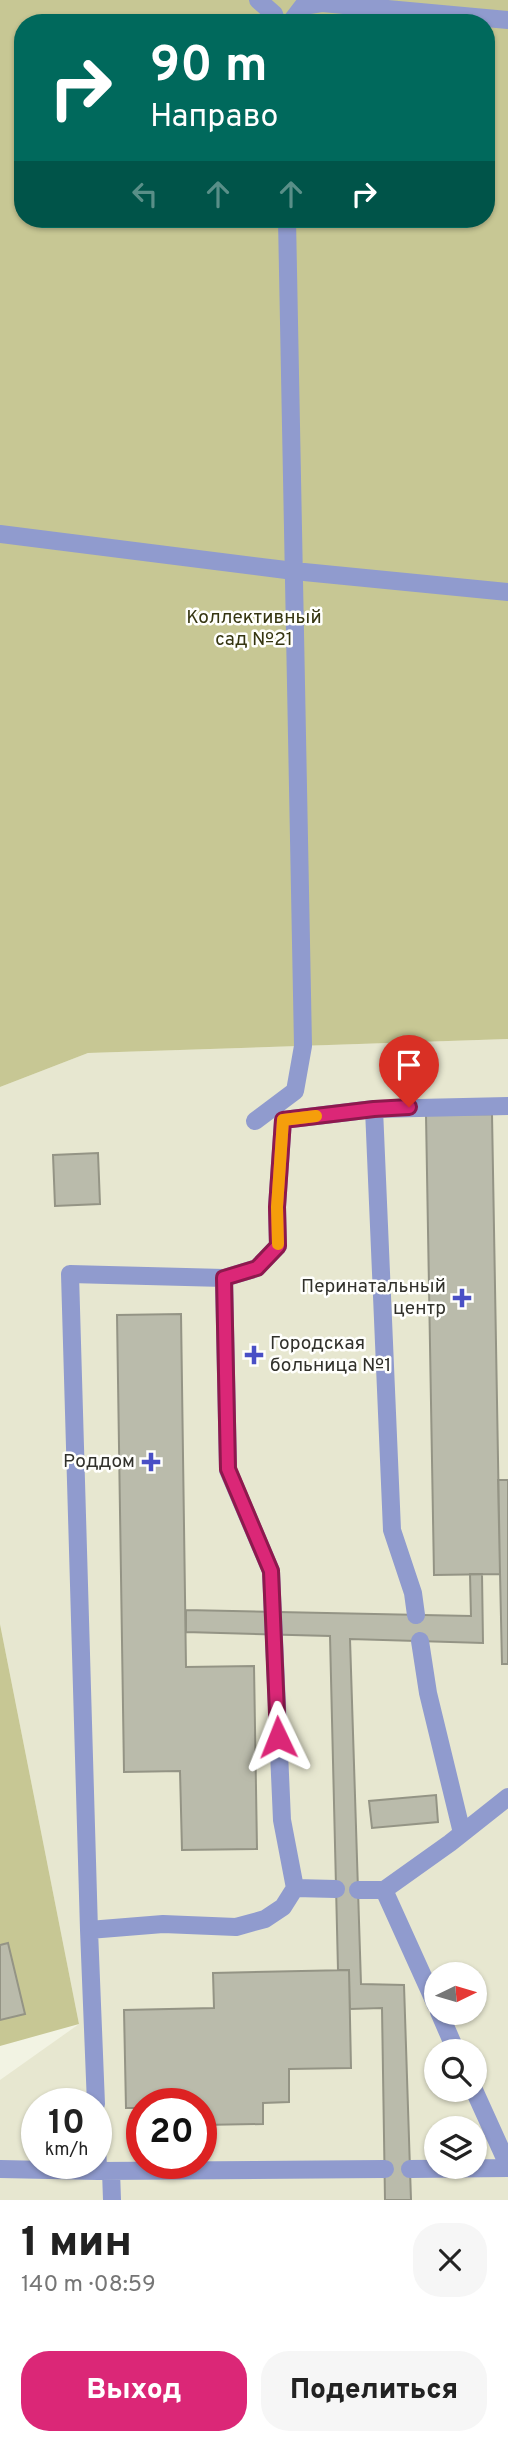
<!DOCTYPE html>
<html lang="ru">
<meta charset="utf-8">
<style>
:root{--surface:#fff;--page:#f6f6f6;--text:#222;--muted:#767676;--accent:#db2777}
body{margin:0;font-family:Overpass,sans-serif;background:var(--page);color:var(--text);height:100vh;display:flex;flex-direction:column;font-size:26px;white-space:nowrap}
*{box-sizing:border-box;margin:0}
p{font-size:23px;color:var(--muted)}
.icon{flex:none;width:38px;height:38px;fill:none;stroke:currentColor;stroke-width:2;stroke-linecap:round;stroke-linejoin:round}
.map{position:relative;height:2200px;overflow:hidden}
.details{display:flex;flex-direction:column;background:var(--surface);flex:1}
.details>*{flex:none}
.banner{position:absolute;left:14px;top:14px;width:481px;height:214px;border-radius:28px;box-shadow:0 2px 5px #0004;background:#00695c;color:#fff;overflow:hidden}
.needle{width:46px;rotate:85deg}
.buttons{position:absolute;left:424px;top:1962px;display:grid;gap:14px}
.buttons a{display:grid;place-items:center;width:63px;height:63px;border-radius:50%;background:var(--surface);box-shadow:0 2px 5px #0004;font-size:35px}
.speed{position:absolute;left:21px;top:2088px;display:flex;gap:14px;font-size:35px;font-weight:700;text-align:center}
.speed>*{display:grid;place-content:center;width:91px;height:91px;border-radius:50%;background:var(--surface);box-shadow:0 2px 5px #0004;line-height:1}
.speed small{font-size:18px;font-weight:400}
.speed .limit{border:10px solid #d22;background:#fff;color:#111}
.pin{position:absolute;display:grid;place-items:center;width:60px;height:60px;color:#fff;margin:-72px -30px;border-radius:50% 50% 50% 0;rotate:-45deg;box-shadow:0 0 7px #0007}
.pin .icon{rotate:45deg}
.me{position:absolute;width:77px;margin:-38px;rotate:358deg;stroke-linejoin:round;filter:drop-shadow(0 0 5px #0008)}
.turn{display:flex;align-items:center;gap:24px;height:147px;padding:0 21px;font-size:32px}
.turn .icon{width:91px;height:91px;stroke-width:2.5}
.turn b{display:block;font-size:49px;line-height:60px}
.lanes{display:flex;align-items:center;height:66px;padding:0 21px;background:#0003;justify-content:center;gap:35px;direction:ltr}
.lanes .off{opacity:.35}
.round{display:grid;place-items:center;flex:none;width:74px;height:74px;border-radius:28px;background:var(--page)}
.summary{display:flex;align-items:center;justify-content:space-between;height:119px;padding:0 21px}
h1{font-size:42px;font-weight:800;line-height:52px}
.cta{display:flex;gap:14px;margin-top:auto;padding:14px 21px}
.cta a{flex:1;height:80px;border-radius:28px;background:var(--accent);color:#fff;font-size:28px;font-weight:800;line-height:80px;text-align:center}
.cta a+a{background:var(--page);color:var(--text)}
.map>svg:first-child{display:block}
</style>
<div class="map">
<svg width="508" height="2200" viewBox="0 0 508 2200">
<rect width="100%" height="100%" fill="#f2f3e3"/>
<path fill="#e7e7d0" fill-rule="evenodd" d="M508 1039V2200H0V2080L79 2024 0 1624V1087L88 1053ZM436 1974H474V2012H436ZM436 2051H474V2090H436ZM37 2104H96V2163H37ZM142 2104H201V2163H142ZM436 2128H474V2166H436Z"/>
<path fill="#c7c794" fill-rule="evenodd" d="M0 0H508V1039L88 1053 0 1087ZM23 23H486V219H23Z
M0 1624 79 2024 0 2046Z"/>
<path fill="#babbab" stroke="#949485" stroke-width="2" d="M492 1114 500 1574 434 1575 426 1115Z
M98 1153 100 1204 55 1206 53 1155Z
M181 1314 186 1667 254 1666 257 1849 182 1850 180 1771 124 1772 117 1315Z
M498 1480H508V1664H502Z
M470 1574H482L483 1643 350 1639 361 1984 404 1985 411 2200H385L382 2008 350 2009 349 1970H338L330 1636 186 1632V1610L471 1616Z
M436 1795 438 1822 372 1828 369 1801Z
M8 1943 25 2014 0 2020V1945Z
M349 1970 351 2068 289 2069V2102L263 2103V2124L201 2125V2104H142V2108H126L124 2010 214 2008 213 1973Z"/>
<g fill="none" stroke-linecap="round" stroke-linejoin="round">
<path stroke="#909bce" stroke-width="18" d="M258 0 274 14 277 23
M290 23 303 6 322 3 508 20
M0 534 294 571 508 592
M374 1109 392 1530 413 1593 416 1615
M255 1121 295 1091 303 1046 287 219
M224 1278 228 1470 271 1571 282 1820 295 1888
M420 1641 428 1693 462 1833
M358 1890H384L450 1843 508 1797
M384 1890 436 2005
M89 1930 70 1274 224 1278 257 1268 278 1246 277 1207 283 1120 374 1109 508 1106
M439 2012 456 2051
M474 2090 508 2165
M96 2104 89 1930 163 1924 236 1927 265 1919 283 1907 295 1888 336 1889
M0 2169 98 2171 96 2114
M410 2169 508 2168
M98 2171 385 2169
M111 2171 112 2200"/>
</g>
<g fill="none" stroke-linecap="round" stroke-linejoin="round">
<g stroke="#8e194d" stroke-width="18">
<path id="route" d="M278 1737 271 1571 228 1469 224 1278 257 1268 278 1246 277 1207 283 1120 374 1109 409 1107"/>
</g>
<use href="#route" stroke="#db2777" stroke-width="12"/>
<path stroke="#f59e0b" stroke-width="12" d="M278 1244 277 1207 283 1120 316 1116"/>
</g>
<g fill="#494fc5" stroke="#fffffc" stroke-width="2.5">
<path d="M458.5 1287.5h7v7h7v7h-7v7h-7v-7h-7v-7h7z"/>
<path d="M250.5 1344.5h7v7h7v7h-7v7h-7v-7h-7v-7h7z"/>
<path d="M147.5 1451.5h7v7h7v7h-7v7h-7v-7h-7v-7h7z"/>
</g>
<g text-anchor="middle" dominant-baseline="central" stroke-width="5" stroke-linejoin="round" paint-order="stroke">
<g font-size="19" fill="#353510" stroke="#fffffc">
<text x="254" y="618">Коллективный<tspan x="254" dy="22">сад №21</tspan></text>
</g>
<g font-size="19" fill="#31312b" stroke="#fffffc" text-anchor="end">
<text x="446" y="1287">Перинатальный<tspan x="446" dy="22">центр</tspan></text>
<text x="270" y="1344" text-anchor="start">Городская<tspan x="270" dy="22">больница №1</tspan></text>
<text x="135" y="1462">Роддом</text>
</g>
</g>
</svg>
<div class="buttons">
<a><svg class="needle" viewBox="-14 -14 28 28"><path d="M0-13l5 13h-10z" fill="#e53935"/><path d="M0 13l5-13h-10z" fill="#767676"/></svg></a>
<a><svg class="icon" aria-label="search" viewBox="0 0 24 24"><circle cx="10" cy="10" r="6"/><path d="M15 15l6 6"/></svg></a>
<a><svg class="icon" aria-label="layers" viewBox="0 0 24 24"><path d="M12 4l9 5-9 5-9-5zM3 14l9 5 9-5"/></svg></a>
</div>
<div class="speed"><div>10<small>km/h</small></div><div class="limit">20</div></div>
<div class="pin" style="left:409px;top:1107px;background:#d93025"><svg class="icon" aria-label="arrive" viewBox="0 0 24 24"><path d="M6 21V4h12l-3 4 3 4H6"/></svg></div>
<svg class="me" style="left:278px;top:1737px" viewBox="-20 -20 40 40"><path d="M0-17L14 15 0 8-14 15z" fill="#db2777" stroke="#fff" stroke-width="4"/></svg>
<div class="banner">
<div class="turn"><svg class="icon" aria-label="right" viewBox="0 0 24 24"><path d="M7 20v-9h11M14 6l5 5-5 5"/></svg><div><b>90 m</b>Направо</div></div>
<div class="lanes"><svg class="icon off" aria-label="left" viewBox="0 0 24 24"><path d="M17 20v-9H6M10 6l-5 5 5 5"/></svg><svg class="icon off" aria-label="ahead" viewBox="0 0 24 24"><path d="M12 20V5M6 11l6-6 6 6"/></svg><svg class="icon off" aria-label="ahead" viewBox="0 0 24 24"><path d="M12 20V5M6 11l6-6 6 6"/></svg><svg class="icon" aria-label="right" viewBox="0 0 24 24"><path d="M7 20v-9h11M14 6l5 5-5 5"/></svg></div>
</div>
</div>
<section class="details">
<div class="summary"><div><h1>1 мин</h1><p>140 m · 08:59</p></div><a class="round"><svg class="icon" aria-label="close" viewBox="0 0 24 24"><path d="M6 6l12 12M18 6L6 18"/></svg></a></div>
<div class="cta"><a>Выход</a><a>Поделиться</a></div>
</section>
